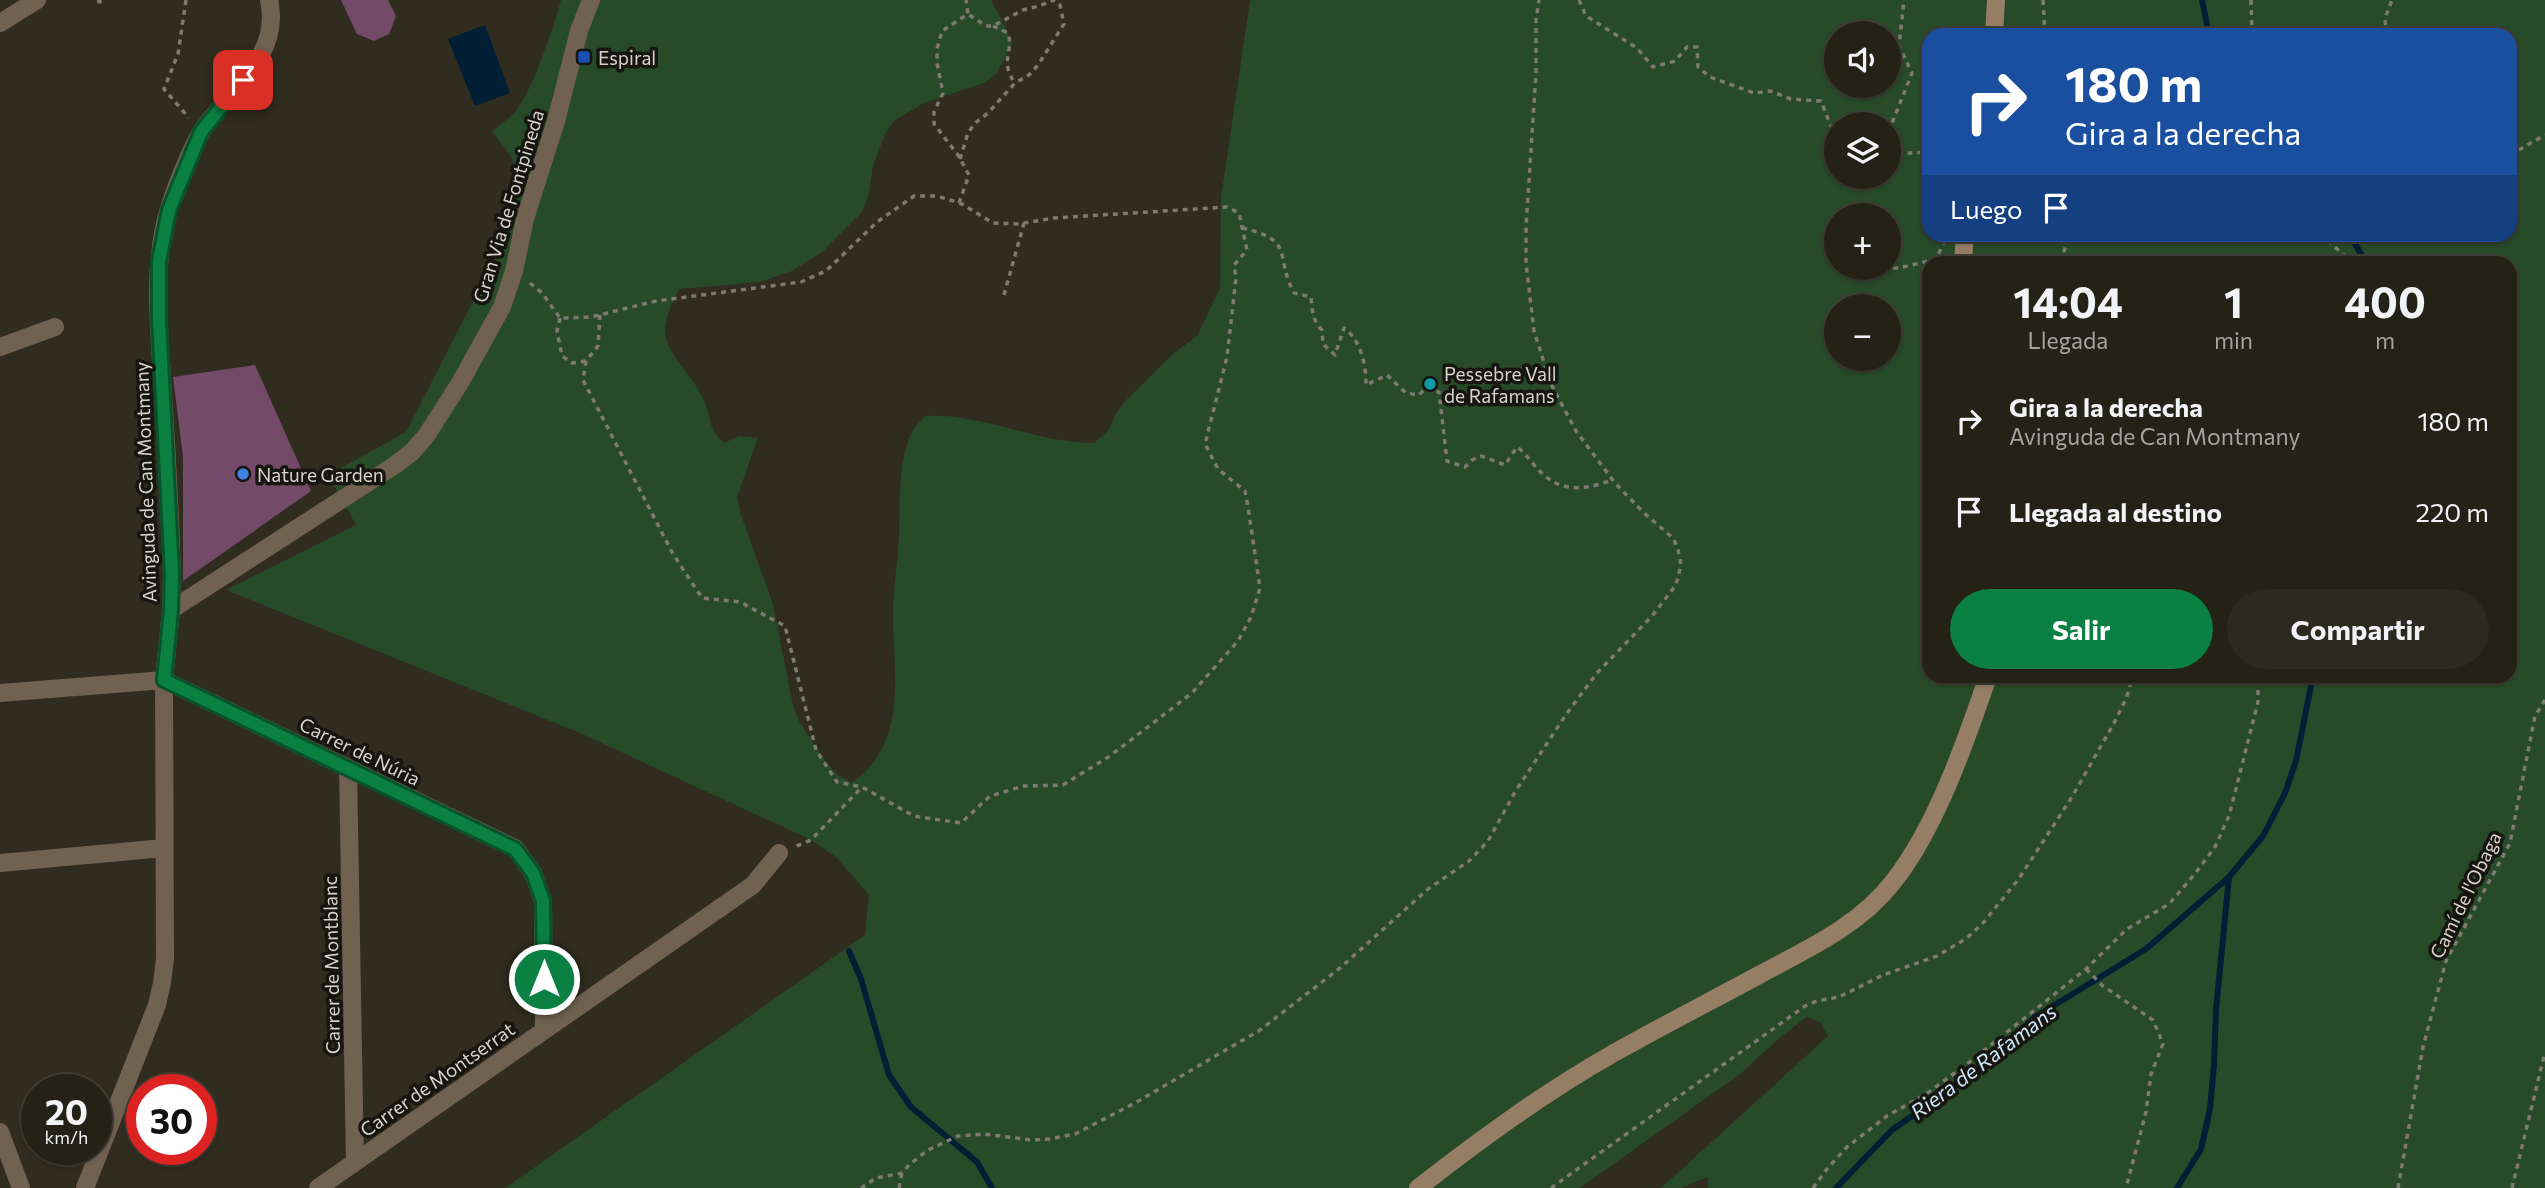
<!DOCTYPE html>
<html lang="es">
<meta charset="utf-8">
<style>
:root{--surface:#242117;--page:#2c2920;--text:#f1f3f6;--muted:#a3a3a1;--line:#413e36;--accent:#0b8043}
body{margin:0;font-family:Commissioner,sans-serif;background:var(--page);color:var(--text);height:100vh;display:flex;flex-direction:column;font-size:26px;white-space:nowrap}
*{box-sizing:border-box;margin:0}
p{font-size:23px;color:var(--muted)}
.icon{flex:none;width:38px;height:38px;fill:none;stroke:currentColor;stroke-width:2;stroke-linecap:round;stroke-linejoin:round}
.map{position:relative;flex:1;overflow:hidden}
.sheet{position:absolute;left:1922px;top:256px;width:595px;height:427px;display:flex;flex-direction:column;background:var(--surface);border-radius:21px;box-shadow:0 2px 5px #0004,0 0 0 2px var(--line)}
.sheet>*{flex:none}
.top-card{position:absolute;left:1922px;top:28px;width:595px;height:214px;border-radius:21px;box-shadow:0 2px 5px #0004,0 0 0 2px var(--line);background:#1a4fa0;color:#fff;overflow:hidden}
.controls{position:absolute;left:1824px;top:21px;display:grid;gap:14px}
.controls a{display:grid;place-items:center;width:77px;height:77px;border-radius:50%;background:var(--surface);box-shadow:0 2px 5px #0004,0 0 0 2px var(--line);font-size:35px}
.speed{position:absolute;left:21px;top:1074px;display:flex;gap:14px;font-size:35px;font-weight:700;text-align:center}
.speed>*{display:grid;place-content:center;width:91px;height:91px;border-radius:50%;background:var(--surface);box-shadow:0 2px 5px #0004,0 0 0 2px var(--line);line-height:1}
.speed small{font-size:18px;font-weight:400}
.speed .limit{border:10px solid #d22;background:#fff;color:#111}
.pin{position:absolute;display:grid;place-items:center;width:60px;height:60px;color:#fff;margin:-30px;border-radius:14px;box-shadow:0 4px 10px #0006}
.me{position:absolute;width:77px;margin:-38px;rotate:0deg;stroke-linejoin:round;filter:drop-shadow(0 0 5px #0008)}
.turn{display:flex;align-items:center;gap:24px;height:147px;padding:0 28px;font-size:32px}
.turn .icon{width:91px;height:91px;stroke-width:2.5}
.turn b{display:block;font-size:49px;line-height:60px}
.then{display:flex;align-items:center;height:66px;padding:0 28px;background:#0003;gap:14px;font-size:26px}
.eta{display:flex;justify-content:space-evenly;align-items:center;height:119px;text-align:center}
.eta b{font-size:42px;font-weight:700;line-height:49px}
.primary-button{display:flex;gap:14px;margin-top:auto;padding:14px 28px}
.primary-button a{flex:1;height:80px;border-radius:42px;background:var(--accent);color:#fff;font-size:28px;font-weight:700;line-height:80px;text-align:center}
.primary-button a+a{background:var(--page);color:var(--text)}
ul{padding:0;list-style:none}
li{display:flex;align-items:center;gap:21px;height:91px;padding:0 28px}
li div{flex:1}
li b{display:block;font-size:26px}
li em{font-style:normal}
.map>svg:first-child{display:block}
</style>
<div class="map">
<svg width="2545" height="1188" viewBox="0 0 2545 1188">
<rect width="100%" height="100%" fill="#302c1f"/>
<path fill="#274a29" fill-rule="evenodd" d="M561 0H991L1006 28 1012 44 997 73 984 83 924 103 895 120 885 134 873 166 868 198 862 212 822 252 792 271 760 282 680 289C645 347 680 352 704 400 713 419 706 427 724 443L739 436 758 438 737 497 740 512 773 604 793 705 799 721 826 762 838 775 852 783C909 741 893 675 893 614 893 587 898 561 899 534 900 504 898 459 912 432 915 426 921 421 925 416 983 413 1036 443 1094 443L1109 430 1115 415 1126 400 1174 353 1197 336 1220 288 1221 198 1250 0H2545V1188H1708V1177L1681 1188H1661L1828 1036 1820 1022 1807 1017 1783 1035 1740 1074 1580 1188H505L865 935 869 895 836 857 811 840 580 733 226 590 356 525 328 475 406 432 504 241 516 207 519 189 517 171 510 155 492 131C499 125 507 120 514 113 530 98 555 23 561 0ZM1836 33H1888V86H1836ZM1928 35H2510V234H1928ZM1836 124H1888V177H1836ZM1836 215H1888V268H1836ZM1928 262H2510V676H1928ZM1836 306H1888V359H1836Z"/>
<path fill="#001e34" d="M485 25 510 93 475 106 448 39Z"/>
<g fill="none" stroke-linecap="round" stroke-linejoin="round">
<path stroke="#001e34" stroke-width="6" d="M2202 0 2209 35
M2349 234 2366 262
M849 951 861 979 889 1075 911 1107 977 1162 992 1188
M1836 1188 1892 1130 1985 1065 2035 1017 2146 949 2229 877 2263 836 2285 793 2296 761 2313 676
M2177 1188 2201 1149 2210 1109 2214 1065 2216 1010 2229 877"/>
</g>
<path fill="#734b69" d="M341 0H388L396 16 389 34 374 41 357 34Z
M255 365 311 491 183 581V457L173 377Z"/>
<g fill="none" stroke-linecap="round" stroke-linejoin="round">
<path stroke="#7e7a70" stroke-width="3.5" stroke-dasharray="5 5" stroke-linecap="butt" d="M98 0 99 2 106 0
M186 0 178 54 164 89 189 118
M1579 0 1586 16 1637 48 1653 67 1675 61 1687 47H1697L1698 67 1710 77 1754 93 1770 91 1791 99 1821 101 1834 134 1836 133
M2043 0 2045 35
M2251 0 2252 35
M993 26 1008 33C1014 52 999 61 1015 83
M2386 35 2385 18 2392 0
M1888 142 1890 128 1912 73 1899 46 1904 0
M1888 150C1906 158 1912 149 1928 154
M2510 155 2545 135
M960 159 968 133 975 123 988 113 1015 83 1029 75 1038 65 1064 24 1060 5 1053 0 1039 6 1023 10 993 26H986L968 14
M959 203 969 175 958 155 934 124V112L943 93 937 63V49L942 31 968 14 966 0
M1242 228C1296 240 1274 255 1294 293L1311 297C1312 310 1313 322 1322 330L1323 344 1335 355 1344 328C1361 340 1366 365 1366 385L1387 375 1406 393 1419 395 1426 388 1439 392 1447 461 1465 467 1472 460 1481 456 1505 465 1517 447C1528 455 1534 467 1544 475 1563 493 1589 489 1612 480
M2320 234 2352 262
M2061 262 2069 234
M1883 268H1899L1936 259 1945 240
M530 283 542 293 560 318 591 317 656 301 801 282 826 271 877 222 914 196H937L950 200 962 204 993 223 1019 224 1054 218 1227 207 1239 213 1247 250 1234 265 1236 278 1227 357 1205 444 1218 469 1245 491 1248 507 1260 588 1251 617 1238 641 1192 693 1110 756 1063 785 1024 786 990 796 961 823 914 816 862 787 811 840 794 847
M1004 295 1024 223
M600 315 598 346 586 361 583 380 673 554 702 598 740 602 785 626 816 750 837 782 862 787
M560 318 557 331 562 356 572 363 586 361
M2086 969 2103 986 2153 1020 2163 1044 2151 1074 2146 1112 2126 1188
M861 1188 876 1178 902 1173 910 1164 928 1150 958 1136 984 1134 1032 1140 1050 1139 1075 1134 1135 1103 1260 1030 1340 968 1428 889 1469 861 1488 841 1515 792 1565 716 1597 673 1652 616 1676 585 1681 565 1678 549 1673 538 1644 513 1615 483 1576 431 1551 384 1534 331 1526 263V227L1536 73V19L1539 0
M899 1188 902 1173
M1551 1188 1805 1006 1817 1001 1839 997 1883 975 1937 956 1967 938 1983 923 2018 880 2072 797 2114 723 2126 699 2133 676
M1813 1188 1827 1169 1847 1147 1887 1116 1926 1094 1967 1064 2086 969 2127 929 2169 904 2194 875 2215 847 2229 816 2258 702V676
M2398 1188 2423 1047 2446 961 2510 843 2535 716 2545 700
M2512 1188 2545 1052"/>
<path stroke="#706151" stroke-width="18" d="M0 23 37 0
M0 347 55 327
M171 610 395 465 412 452 426 436 460 383 502 307 514 271 525 219 556 121 579 31 591 0
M0 693 164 680 515 848 533 873 543 901 544 1030
M348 768 355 1162
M0 863 164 848
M0 1132 21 1188
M85 1188 157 1005 162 983 165 958 164 680 171 610 172 574C170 514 167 454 163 394 160 334 151 267 169 209 174 191 192 146 202 131 229 90 282 56 269 0
M318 1188 753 885 779 853"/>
<path stroke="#967e65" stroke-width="18" d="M1994 35 1996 0
M1963 262 1965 234
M1418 1188C1481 1139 1545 1092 1614 1053 1662 1026 1711 1001 1759 975 1807 949 1859 926 1893 882 1936 828 1966 741 1988 676"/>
</g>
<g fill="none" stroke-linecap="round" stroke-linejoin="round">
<g stroke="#07532c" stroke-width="18">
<path id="route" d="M243 80 201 132 169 210 159 261V320L172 574 171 610 164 680 515 849 533 873 543 901 544 979"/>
</g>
<use href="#route" stroke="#0b8043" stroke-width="12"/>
</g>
<rect fill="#1a4fb4" stroke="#17150f" stroke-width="2.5" x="577" y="50" width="14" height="14" rx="3.5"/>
<circle fill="#0f9aa8" stroke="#17150f" stroke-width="2.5" cx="1430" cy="384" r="7"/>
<circle fill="#3f7fe0" stroke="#17150f" stroke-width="2.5" cx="243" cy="474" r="7"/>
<g text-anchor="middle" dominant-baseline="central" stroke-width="7" stroke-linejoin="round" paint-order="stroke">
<g font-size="19" fill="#d6d3cb" stroke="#17150f" text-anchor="start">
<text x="598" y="57">Espiral</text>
<text x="1444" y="373">Pessebre Vall<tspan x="1444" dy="22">de Rafamans</tspan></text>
<text x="257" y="474">Nature Garden</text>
</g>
<g font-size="19" fill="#d6d3cb" stroke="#17150f">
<text transform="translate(508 206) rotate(-73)">Gran Via de Fontpineda</text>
<text transform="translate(145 482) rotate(-92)">Avinguda de Can Montmany</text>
<text transform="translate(360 751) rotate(26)">Carrer de Núria</text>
<text transform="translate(2465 895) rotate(-64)">Camí de l'Obaga</text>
<text transform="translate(331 965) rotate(-91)">Carrer de Montblanc</text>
<text transform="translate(437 1079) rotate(-35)">Carrer de Montserrat</text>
</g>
<g font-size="21" font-style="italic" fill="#cbe5f9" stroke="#17150f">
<text transform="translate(1983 1061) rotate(-37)">Riera de Rafamans</text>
</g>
</g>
</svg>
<div class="controls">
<a><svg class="icon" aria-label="sound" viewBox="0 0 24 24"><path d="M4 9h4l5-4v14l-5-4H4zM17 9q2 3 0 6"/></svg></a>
<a><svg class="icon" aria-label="layers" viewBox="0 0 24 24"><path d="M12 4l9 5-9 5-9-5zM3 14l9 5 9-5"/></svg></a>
<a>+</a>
<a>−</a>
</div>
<div class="speed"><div>20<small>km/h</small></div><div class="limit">30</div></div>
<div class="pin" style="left:243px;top:80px;background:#d93025"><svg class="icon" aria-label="arrive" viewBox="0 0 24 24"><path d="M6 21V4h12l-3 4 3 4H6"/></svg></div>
<svg class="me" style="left:544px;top:979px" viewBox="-20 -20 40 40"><circle r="17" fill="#0b8043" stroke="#fff" stroke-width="3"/><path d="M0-11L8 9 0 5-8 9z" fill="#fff"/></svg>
<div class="top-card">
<div class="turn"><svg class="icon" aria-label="right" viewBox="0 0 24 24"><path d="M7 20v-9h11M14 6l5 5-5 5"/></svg><div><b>180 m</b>Gira a la derecha</div></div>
<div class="then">Luego<svg class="icon" aria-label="arrive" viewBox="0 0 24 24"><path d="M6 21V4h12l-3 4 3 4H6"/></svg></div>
</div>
<section class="sheet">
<div class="eta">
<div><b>14:04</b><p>Llegada</p></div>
<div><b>1</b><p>min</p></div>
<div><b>400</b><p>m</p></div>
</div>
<ul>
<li><svg class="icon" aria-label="right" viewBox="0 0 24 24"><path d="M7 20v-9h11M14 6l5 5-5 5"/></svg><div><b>Gira a la derecha</b><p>Avinguda de Can Montmany</p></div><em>180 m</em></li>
<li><svg class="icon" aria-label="arrive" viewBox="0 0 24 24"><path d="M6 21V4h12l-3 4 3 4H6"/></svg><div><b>Llegada al destino</b></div><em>220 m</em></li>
</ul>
<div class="primary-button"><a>Salir</a><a>Compartir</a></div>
</section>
</div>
